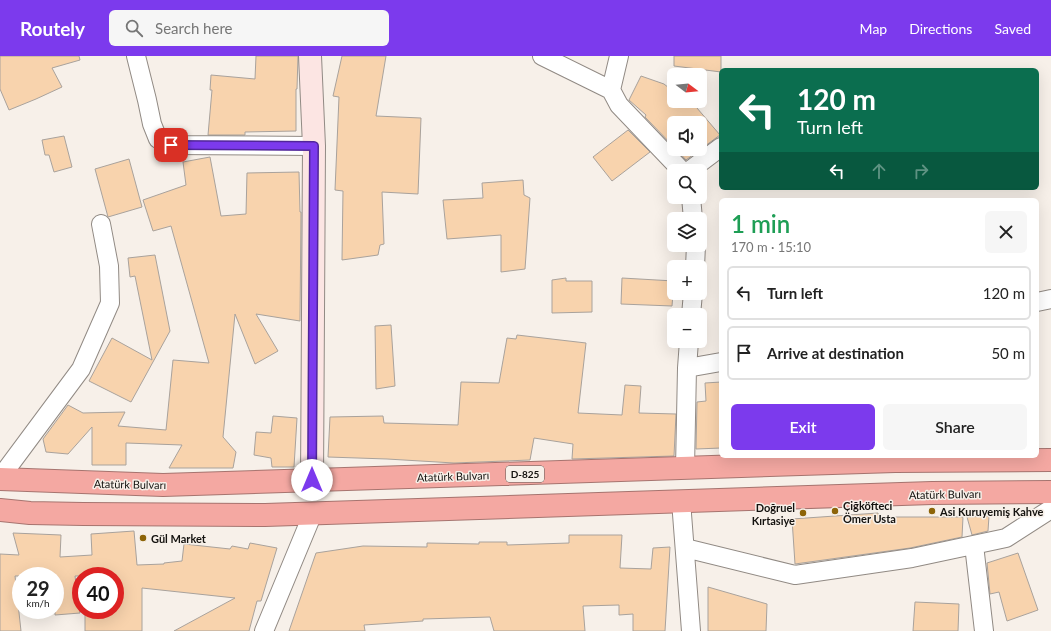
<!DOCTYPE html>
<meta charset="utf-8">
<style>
:root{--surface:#fff;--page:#f6f6f6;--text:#222;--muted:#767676;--line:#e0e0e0;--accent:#7c3aed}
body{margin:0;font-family:Lato,sans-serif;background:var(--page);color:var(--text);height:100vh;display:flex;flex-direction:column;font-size:15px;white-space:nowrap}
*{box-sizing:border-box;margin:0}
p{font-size:13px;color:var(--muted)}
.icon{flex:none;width:22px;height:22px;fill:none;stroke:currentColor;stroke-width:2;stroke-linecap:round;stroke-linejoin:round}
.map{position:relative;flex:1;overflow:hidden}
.panel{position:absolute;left:719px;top:142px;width:320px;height:260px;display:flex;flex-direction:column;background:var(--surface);border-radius:6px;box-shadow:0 4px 16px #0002}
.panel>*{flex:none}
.guide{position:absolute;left:719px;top:12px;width:320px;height:122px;border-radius:6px;box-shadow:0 4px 16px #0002;background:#0b6e4f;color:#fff;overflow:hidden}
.needle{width:26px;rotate:106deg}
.buttons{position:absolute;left:667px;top:12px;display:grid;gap:8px}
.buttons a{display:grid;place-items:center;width:40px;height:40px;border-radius:6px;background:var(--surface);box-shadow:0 4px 16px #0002;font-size:20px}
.speed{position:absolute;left:12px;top:511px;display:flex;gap:8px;font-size:20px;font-weight:700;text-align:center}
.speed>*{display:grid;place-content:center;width:52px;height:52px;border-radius:50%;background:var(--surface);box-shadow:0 4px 16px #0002;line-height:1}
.speed small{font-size:10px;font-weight:400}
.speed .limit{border:6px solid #d22;background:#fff;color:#111}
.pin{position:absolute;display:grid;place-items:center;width:34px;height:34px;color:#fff;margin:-17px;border-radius:8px;box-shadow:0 2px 6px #0006}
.me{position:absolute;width:44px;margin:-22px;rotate:0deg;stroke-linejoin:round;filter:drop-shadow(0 0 3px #0008)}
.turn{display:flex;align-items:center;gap:14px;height:84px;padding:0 12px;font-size:18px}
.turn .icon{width:52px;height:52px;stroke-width:2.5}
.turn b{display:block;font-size:28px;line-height:34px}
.lanes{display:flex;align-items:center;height:38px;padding:0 12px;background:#0003;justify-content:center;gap:20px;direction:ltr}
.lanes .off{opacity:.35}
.round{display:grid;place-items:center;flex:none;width:42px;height:42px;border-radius:6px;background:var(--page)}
.summary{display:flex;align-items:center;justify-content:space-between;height:68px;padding:0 12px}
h1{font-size:24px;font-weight:600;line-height:30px;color:#1e9e55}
.cta{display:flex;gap:8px;margin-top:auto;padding:8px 12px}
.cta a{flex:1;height:46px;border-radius:6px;background:var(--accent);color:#fff;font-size:16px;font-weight:600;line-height:46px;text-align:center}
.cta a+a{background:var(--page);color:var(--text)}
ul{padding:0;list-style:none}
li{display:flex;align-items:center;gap:12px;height:54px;margin:0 8px 6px;padding:0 4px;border:2px solid var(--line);border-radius:6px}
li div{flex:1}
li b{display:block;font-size:15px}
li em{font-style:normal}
header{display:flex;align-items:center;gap:24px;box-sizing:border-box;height:56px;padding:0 20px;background:var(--accent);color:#fff}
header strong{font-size:19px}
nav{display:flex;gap:22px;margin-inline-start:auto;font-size:14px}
.search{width:280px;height:36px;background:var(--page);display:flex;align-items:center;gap:10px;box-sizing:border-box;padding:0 14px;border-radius:6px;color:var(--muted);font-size:15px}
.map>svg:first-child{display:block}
</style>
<header>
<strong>Routely</strong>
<div class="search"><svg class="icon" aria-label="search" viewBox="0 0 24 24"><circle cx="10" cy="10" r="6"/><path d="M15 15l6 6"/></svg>Search here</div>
<nav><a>Map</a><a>Directions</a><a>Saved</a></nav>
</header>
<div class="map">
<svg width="1051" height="575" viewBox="0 0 1051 575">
<rect width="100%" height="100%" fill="#f7f0e9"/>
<path fill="#f8d3ad" stroke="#a9a29c" d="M0 0H79L80 4 52 12 62 31 36 43 9 54 0 33Z
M256 0H298L297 33H296V75L245 76V79H208L212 34H210L211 19 255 23Z
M342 0H386L376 60 421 62 418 138 382 136 384 188 380 189 378 199 342 204 343 135 335 134 339 41 333 40Z
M674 0H721V16L674 10Z
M641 20 664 28 674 36V45H691L720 79 686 104 676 93H700V67H674V91L645 61 646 59 629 44Z
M628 74 650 96 612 125 593 101Z
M64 80 72 111 54 116 49 99H45L42 84Z
M210 101 221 160 246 158 247 117 299 116 300 156H301L300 265 256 258 278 295 255 308 235 258 223 381 236 396 233 412H169L182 389 126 387V409H92V371L68 398 46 396 43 383 68 349 83 357 125 356 118 370 166 374 173 304 209 307 171 170 153 175 143 144 186 129 183 106Z
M129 103 142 151 108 161 95 113Z
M523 124 524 139 530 142 525 213 501 216V179L447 183 443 144 483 142 482 127Z
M155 199 170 275 131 346 89 325 112 282 152 304 135 220 130 221 128 202Z
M566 222V225H592V256L552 257V224Z
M622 222 674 225 672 250 621 248Z
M391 269 395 330 376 333 375 270Z
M517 279 586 287 578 357 622 359 625 329 641 330 639 357 676 358 674 400 572 403 573 388 534 382 530 404 454 407 387 403 328 401 330 361 383 360 384 367 458 369 461 326 499 327 507 282 516 283Z
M721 326V392L696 393 697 346 706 345 705 327Z
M273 360 297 362 294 411H272L271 402 254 399 256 376 271 377Z
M878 457 879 461H963L962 481 910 492 795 508 792 463Z
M989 460 988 475 972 479 967 461Z
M134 475 137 509 164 508V507L182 505 184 488 230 493 232 490 248 493 250 487 277 492 261 545H257L249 575H174L235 542 142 532V575H85V554H115V520H75L80 557 55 559V520H15L21 575H0V498L19 499 13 477 61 479 60 501 92 499 91 478Z
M569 479H622L620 512 651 513 653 492 670 491 665 575H633V558L619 559V549L583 550 585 575H494L490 561 423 563V565L364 569 365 575H289L316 497 363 490 427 491V487L479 488V486H507V489L569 487Z
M1018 497 1038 554 1007 565 999 536 990 538 987 507Z
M708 531 767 548 766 575H708Z
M915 546 959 548 958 575H913Z"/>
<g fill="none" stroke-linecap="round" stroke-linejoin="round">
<g stroke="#918a84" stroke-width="20">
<path id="street" d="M136 0 147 44 152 68 158 83 171 89 314 90
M542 0 611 34 619 49 682 115
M611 34 619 0
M689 115 721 91
M691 141 693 163
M695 211 696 189
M1037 246 1051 243
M691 259 693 237
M687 312 721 306
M685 412 687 312 689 285
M0 422 81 313 110 247 109 210 101 168
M681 445 691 575
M974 489 984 575
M685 492 795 519 912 502 1006 482 1051 453
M264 575 313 457"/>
</g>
<g stroke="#918a84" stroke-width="24">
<path id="secondary" d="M310 0 314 90 312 424"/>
</g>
<g stroke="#a6746f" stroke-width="24">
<path id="highway" d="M0 423 163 429 895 405 1051 404
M0 454 30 457 83 458 265 459 932 437 1051 436"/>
</g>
<use href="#street" stroke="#fff" stroke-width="18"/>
<use href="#secondary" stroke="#fce5e3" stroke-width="22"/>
<use href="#highway" stroke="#f4a8a2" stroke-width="22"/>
</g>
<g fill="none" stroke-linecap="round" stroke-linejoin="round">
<g stroke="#51269a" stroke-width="10">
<path id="route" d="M171 89 314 90 312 424"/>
</g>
<use href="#route" stroke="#7c3aed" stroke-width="7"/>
</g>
<g fill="#8d6408" stroke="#f7f0e9" stroke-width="1.5">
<circle cx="835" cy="455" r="4"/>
<circle cx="932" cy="455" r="4"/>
<circle cx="803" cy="457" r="4"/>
<circle cx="143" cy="482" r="4"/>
</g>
<g text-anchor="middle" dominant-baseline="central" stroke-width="3" stroke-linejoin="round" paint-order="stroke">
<rect fill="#f7f0e9" stroke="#585550" stroke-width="1" x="506" y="410" width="38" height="16" rx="3"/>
<g font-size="10" font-weight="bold" fill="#14120f">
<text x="525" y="418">D-825</text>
</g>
<g font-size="11" fill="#14120f" stroke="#f7f0e9">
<text transform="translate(453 420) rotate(-2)">Atatürk Bulvarı</text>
<text transform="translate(130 428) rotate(1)">Atatürk Bulvarı</text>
<text transform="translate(945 438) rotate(-1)">Atatürk Bulvarı</text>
</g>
<g font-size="11" font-weight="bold" fill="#14120f" stroke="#f7f0e9" text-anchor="start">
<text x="843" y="449">Çiğköfteci<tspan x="843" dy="13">Ömer Usta</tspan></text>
<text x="795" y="451" text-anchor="end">Doğruel<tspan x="795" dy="13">Kırtasiye</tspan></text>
<text x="940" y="455">Asi Kuruyemiş Kahve</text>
<text x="151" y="482">Gül Market</text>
</g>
</g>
</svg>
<div class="buttons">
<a><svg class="needle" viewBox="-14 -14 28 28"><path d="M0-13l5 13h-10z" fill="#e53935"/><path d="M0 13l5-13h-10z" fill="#767676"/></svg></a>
<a><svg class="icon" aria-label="sound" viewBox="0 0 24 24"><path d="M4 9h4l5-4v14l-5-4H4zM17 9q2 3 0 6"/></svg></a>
<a><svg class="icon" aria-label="search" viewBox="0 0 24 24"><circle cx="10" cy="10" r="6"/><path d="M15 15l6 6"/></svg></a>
<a><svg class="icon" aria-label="layers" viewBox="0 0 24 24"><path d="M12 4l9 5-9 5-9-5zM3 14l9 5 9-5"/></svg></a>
<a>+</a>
<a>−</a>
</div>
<div class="speed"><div>29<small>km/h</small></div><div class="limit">40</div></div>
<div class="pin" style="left:171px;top:89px;background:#d93025"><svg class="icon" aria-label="arrive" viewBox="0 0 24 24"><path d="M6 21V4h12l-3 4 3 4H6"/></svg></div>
<svg class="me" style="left:312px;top:424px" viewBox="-20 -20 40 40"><circle r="19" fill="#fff"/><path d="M0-13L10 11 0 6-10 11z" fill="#7c3aed"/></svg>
<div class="guide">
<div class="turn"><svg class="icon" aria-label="left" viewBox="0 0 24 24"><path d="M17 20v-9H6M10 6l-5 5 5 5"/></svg><div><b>120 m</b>Turn left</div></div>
<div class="lanes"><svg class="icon" aria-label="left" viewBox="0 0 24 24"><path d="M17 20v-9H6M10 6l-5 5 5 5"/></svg><svg class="icon off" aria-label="ahead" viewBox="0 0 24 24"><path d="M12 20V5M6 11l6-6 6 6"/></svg><svg class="icon off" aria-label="right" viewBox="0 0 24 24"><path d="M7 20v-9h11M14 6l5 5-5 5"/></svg></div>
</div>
<section class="panel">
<div class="summary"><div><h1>1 min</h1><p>170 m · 15:10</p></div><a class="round"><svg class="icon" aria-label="close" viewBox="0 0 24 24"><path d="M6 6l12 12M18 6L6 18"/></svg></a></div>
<ul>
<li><svg class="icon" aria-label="left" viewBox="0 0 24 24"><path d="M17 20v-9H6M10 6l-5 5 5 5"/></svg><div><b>Turn left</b></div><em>120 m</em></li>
<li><svg class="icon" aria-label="arrive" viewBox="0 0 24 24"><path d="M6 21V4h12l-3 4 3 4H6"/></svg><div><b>Arrive at destination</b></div><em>50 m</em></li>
</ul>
<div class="cta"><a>Exit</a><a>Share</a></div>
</section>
</div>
